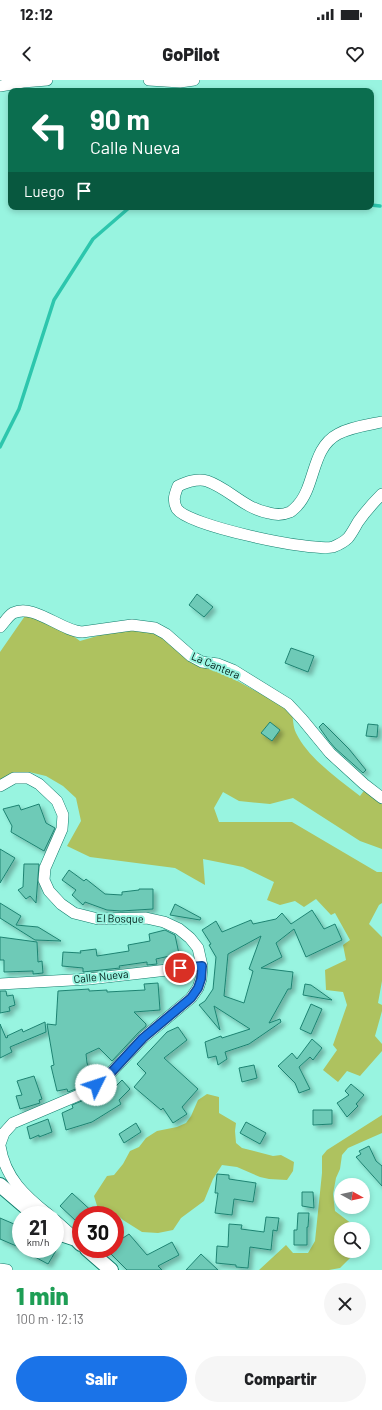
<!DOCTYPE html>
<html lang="es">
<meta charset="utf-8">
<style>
:root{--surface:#fff;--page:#f6f6f6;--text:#202124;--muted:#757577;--accent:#1a73e8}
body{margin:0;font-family:Barlow,sans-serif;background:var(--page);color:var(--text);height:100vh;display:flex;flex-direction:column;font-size:15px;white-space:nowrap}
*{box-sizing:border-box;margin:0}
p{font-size:13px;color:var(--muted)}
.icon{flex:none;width:22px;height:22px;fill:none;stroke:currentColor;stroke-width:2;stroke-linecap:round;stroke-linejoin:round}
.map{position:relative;height:1190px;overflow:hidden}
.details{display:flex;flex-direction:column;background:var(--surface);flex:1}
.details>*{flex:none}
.banner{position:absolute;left:8px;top:8px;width:366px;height:122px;border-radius:8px;box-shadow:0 2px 6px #0003;background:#0b6e4f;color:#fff;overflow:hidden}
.needle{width:26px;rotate:98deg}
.buttons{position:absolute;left:334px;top:1098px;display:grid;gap:8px}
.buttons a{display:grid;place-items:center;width:36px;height:36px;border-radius:50%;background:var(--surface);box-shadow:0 2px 6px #0003;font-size:20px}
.speed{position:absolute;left:12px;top:1126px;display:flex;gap:8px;font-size:20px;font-weight:700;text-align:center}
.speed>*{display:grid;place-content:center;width:52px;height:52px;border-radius:50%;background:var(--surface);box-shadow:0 2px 6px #0003;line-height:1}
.speed small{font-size:10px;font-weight:400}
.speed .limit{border:6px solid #d22;background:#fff;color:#111}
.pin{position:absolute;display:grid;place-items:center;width:34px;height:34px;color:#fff;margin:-17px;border:2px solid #fff;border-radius:50%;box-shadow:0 1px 4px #0007}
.me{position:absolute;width:44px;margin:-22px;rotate:49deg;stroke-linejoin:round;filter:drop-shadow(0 0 3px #0008)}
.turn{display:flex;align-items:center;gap:14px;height:84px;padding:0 16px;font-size:18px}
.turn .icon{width:52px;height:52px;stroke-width:2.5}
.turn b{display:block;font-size:28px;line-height:34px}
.then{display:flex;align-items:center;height:38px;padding:0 16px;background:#0003;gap:8px;font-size:15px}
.round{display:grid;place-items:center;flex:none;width:42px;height:42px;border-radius:21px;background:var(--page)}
.summary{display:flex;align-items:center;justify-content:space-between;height:68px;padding:0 16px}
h1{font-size:24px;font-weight:800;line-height:30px;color:#1e9e55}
.primary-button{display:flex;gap:8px;margin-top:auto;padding:8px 16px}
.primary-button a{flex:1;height:46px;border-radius:24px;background:var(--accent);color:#fff;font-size:16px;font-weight:800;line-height:46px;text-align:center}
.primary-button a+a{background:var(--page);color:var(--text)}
.status{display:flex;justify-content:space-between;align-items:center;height:28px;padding:0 20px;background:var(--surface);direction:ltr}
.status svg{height:11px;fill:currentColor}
header{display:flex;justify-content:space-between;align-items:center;height:52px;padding:0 16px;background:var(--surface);font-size:18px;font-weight:800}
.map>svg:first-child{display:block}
</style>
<div class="status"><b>12:12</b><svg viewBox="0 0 49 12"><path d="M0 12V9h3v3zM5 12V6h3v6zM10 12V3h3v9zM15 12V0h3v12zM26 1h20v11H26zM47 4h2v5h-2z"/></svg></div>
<header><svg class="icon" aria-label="back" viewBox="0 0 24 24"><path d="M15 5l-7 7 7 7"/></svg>GoPilot<svg class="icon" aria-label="heart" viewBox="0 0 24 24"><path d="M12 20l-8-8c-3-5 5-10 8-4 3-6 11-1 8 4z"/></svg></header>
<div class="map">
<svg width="382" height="1190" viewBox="0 0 382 1190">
<defs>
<filter id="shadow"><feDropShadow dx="3.5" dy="3.5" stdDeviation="2" flood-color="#0004"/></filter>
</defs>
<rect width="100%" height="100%" fill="#98f4e0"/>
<path fill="#aec25f" d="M27 533 53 541 80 561 142 543 194 577 292 631C293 638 293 647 296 653 309 679 337 698 360 716L366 708 382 723V769L360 761 293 718 270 724 239 721 223 712 214 728 219 742H292L377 792H382V823L379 825 369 844 382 857V901L378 923 382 925V931L375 956 382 964V971L360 996 347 991 338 1002 323 990 337 970 333 965 347 925 343 912 326 910 325 890 346 880 343 865 350 860 335 833 331 835 316 819 304 827 295 821 280 825 267 820 274 802 243 787 203 779 205 805 175 788 90 777 67 766 81 741 76 718 63 706 46 696 29 692 12 694 0 701V572Z
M207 1014 219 1017V1033L236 1043 235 1051 236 1063 242 1068 273 1076 281 1075 294 1082 293 1091 287 1100 269 1099 260 1097 237 1087 222 1085 213 1099 204 1121 181 1138 173 1150 158 1153 142 1152 123 1140 113 1131 98 1129 94 1116 107 1096 114 1095 123 1084 130 1071 139 1067 146 1058 157 1051 177 1047 186 1043 191 1036 198 1020Z
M382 1035V1053L348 1068 342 1075 340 1089 336 1098 333 1114 335 1131 352 1144 354 1149H341V1171H355V1173L340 1188 329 1190H259L286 1165 293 1173H308L315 1161 322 1093V1076L327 1070Z"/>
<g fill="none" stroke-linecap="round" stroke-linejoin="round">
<path stroke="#2dc6ad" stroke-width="3.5" d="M371 125 380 126
M0 367 19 329 54 220 93 159 130 127"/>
</g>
<path fill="#6ecab7" stroke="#1e8372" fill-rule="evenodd" filter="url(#shadow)" d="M197 514 213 527 204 537 189 525Z
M291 568 314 576 308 592 285 583Z
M270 642 280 650 272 661 261 653Z
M323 643 349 669 366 690 363 693 335 668 329 661 319 647Z
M368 644 378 645 377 657 366 656Z
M39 724 46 743 55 748 44 771 11 752 12 746 3 729 19 725 21 730Z
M0 769 15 778 0 803Z
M24 784H39L36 823 30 816 26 819 18 810 23 807Z
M69 790 84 801 86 799 105 814 122 815V812L139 810V809H153V829L121 831 107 830 85 822 83 825 72 815 76 810 62 800Z
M0 823 21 836 16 845 38 847 61 861 35 860 0 838Z
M175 824 201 838 200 840 170 835Z
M312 830 324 849 335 844 342 860 306 877 294 849 276 863 282 877 261 888 293 892 291 909H288L269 943 280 939 281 942 249 964 225 972 227 979 218 985 216 976 208 978 205 962 221 956 222 958 250 949 214 926 220 950 199 925 205 921 213 909 216 877 209 865 211 864 202 850 216 841 222 852 251 840 253 844 276 839 282 833 291 844ZM261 856 249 889 253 891 244 923 224 916 228 874Z
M165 850 175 855 179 874 156 879 157 884 147 885V882L119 886 120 888 83 892V888L62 886 63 872 81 873 80 871 96 869 97 876 129 871 128 865 150 861 149 854Z
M0 857 37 862 38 882 42 881 43 893 33 894V891L4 892V880H0Z
M158 903 160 930 134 932 146 944V946L138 953 112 981 99 968 86 974 87 983 94 998 83 1006 68 1012 67 1009 57 1011 51 986 54 985 47 944 56 945 58 911 89 909V911L107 910V912L145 910 144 904Z
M305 904 311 905 332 920 303 915Z
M0 911H6L7 916 13 915 15 925 9 927 10 931 0 933Z
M311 924 322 929 311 954 300 949Z
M45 942 46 952 10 967 12 972 0 978V944L6 958 8 957 7 956 22 949 23 952Z
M178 947 187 960 164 978 198 1009 182 1027 187 1034 173 1043 163 1028 161 1030 134 1007 146 993 137 984 167 952Z
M312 959 322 968 313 980 310 977 299 987 310 1009 299 1013 295 1003 278 986 292 973 297 979Z
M254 985 257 998 242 1002 239 988Z
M34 996 42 1019 39 1020 40 1023 20 1029 16 1016 22 1015 17 1001Z
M122 1000 130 1009 119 1020 121 1024 92 1042 66 1050 62 1033 73 1028 72 1025 89 1018 100 1011V1013L110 1006 113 1009Z
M351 1004 364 1015 356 1024 358 1026 347 1037 337 1023 349 1015 345 1011Z
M313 1030H332V1044L313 1045Z
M48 1039 52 1052 39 1057V1055L30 1059 27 1047Z
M246 1042 266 1053 260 1064 240 1053Z
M136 1043 141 1052 124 1063 119 1054Z
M369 1066 376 1081 382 1086V1106L356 1077 361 1074 359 1071Z
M217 1094 229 1095V1099L256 1103 253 1122 234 1119 232 1135 215 1133 218 1113H215Z
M302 1112H313L314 1128 302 1126Z
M72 1113 96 1135H81L76 1141 60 1126Z
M298 1133H309L308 1147H307V1165H294V1150H297Z
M266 1137 279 1138 277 1151 273 1150 271 1170 250 1167 248 1188 236 1187V1185L216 1183 217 1166 228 1167 229 1144 242 1145 241 1149 264 1152Z
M0 1138 21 1147V1168L0 1159Z
M115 1154 120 1160 129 1154 147 1175 172 1162 179 1175 158 1186 162 1190H127L106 1169H115Z
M20 1169H57L48 1184Z
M201 1174 218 1190H186Z"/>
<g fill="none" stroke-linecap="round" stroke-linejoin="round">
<g stroke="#107c6b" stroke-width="12">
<path id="minor" d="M149 0 180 2 182 0
M180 2 194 0
M0 6 23 2 47 0
M382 342C367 345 351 347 338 354 311 368 316 406 297 426 295 428 292 431 290 432 283 435 276 435 269 433 243 428 230 409 207 401 197 398 187 402 178 406 175 414 172 420 177 429 189 446 312 472 333 467 338 465 345 461 348 458 352 453 355 447 358 442 365 432 373 423 382 414
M0 547C4 543 8 536 13 533 34 523 61 551 82 552L132 545 155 548 166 554 191 576 202 582 218 584 233 590 288 624 302 639 330 673 364 704 382 718
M0 706 14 698H28L39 704 57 721 63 735 62 749 45 788 44 800 49 811 61 824 74 833 98 839 146 838 164 842 179 849 190 858 198 868 202 886 201 899 198 908 191 918 143 958 106 998 86 1012 13 1043 4 1053 0 1064
M0 904 89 899 202 886
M0 1066C5 1098 25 1116 49 1135
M55 1140 74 1157
M0 1189 7 1190"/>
</g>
<g stroke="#107c6b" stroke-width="16">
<path id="tertiary" d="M0 1105 35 1135
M55 1152 76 1159 81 1164
M87 1169 111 1190"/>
</g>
<use href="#minor" stroke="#fff" stroke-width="11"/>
<use href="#tertiary" stroke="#fff" stroke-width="14"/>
</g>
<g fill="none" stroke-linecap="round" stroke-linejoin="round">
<g stroke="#114b97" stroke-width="10">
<path id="route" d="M96 1005 106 998 143 958 191 918 198 908 201 899 202 886 180 888"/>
</g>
<use href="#route" stroke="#1a73e8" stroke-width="7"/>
</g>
<g text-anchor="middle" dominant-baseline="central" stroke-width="4" stroke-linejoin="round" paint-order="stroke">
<g font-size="11" fill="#001c17" stroke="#98f4e0">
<text transform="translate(216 585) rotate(23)">La Cantera</text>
<text transform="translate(120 838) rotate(1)">El Bosque</text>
<text transform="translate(101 896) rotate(-6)">Calle Nueva</text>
</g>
</g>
</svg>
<div class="buttons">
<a><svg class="needle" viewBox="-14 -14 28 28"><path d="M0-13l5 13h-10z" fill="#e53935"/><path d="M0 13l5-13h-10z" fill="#757577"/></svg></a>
<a><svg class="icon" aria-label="search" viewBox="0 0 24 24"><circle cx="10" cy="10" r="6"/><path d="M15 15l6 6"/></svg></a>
</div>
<div class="speed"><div>21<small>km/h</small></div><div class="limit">30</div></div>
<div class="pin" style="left:180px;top:888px;background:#d93025"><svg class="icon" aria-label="arrive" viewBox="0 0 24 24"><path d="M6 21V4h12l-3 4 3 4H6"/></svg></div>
<svg class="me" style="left:96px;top:1005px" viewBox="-20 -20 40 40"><circle r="19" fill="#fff"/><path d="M0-13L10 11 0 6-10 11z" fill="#1a73e8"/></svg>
<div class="banner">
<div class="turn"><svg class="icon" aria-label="left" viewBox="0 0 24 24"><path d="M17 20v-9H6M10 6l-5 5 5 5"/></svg><div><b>90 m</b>Calle Nueva</div></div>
<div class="then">Luego<svg class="icon" aria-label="arrive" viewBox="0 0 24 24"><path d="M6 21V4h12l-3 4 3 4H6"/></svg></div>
</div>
</div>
<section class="details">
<div class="summary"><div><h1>1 min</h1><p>100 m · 12:13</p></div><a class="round"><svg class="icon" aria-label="close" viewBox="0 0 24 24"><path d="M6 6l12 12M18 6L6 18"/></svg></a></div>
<div class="primary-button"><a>Salir</a><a>Compartir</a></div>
</section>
